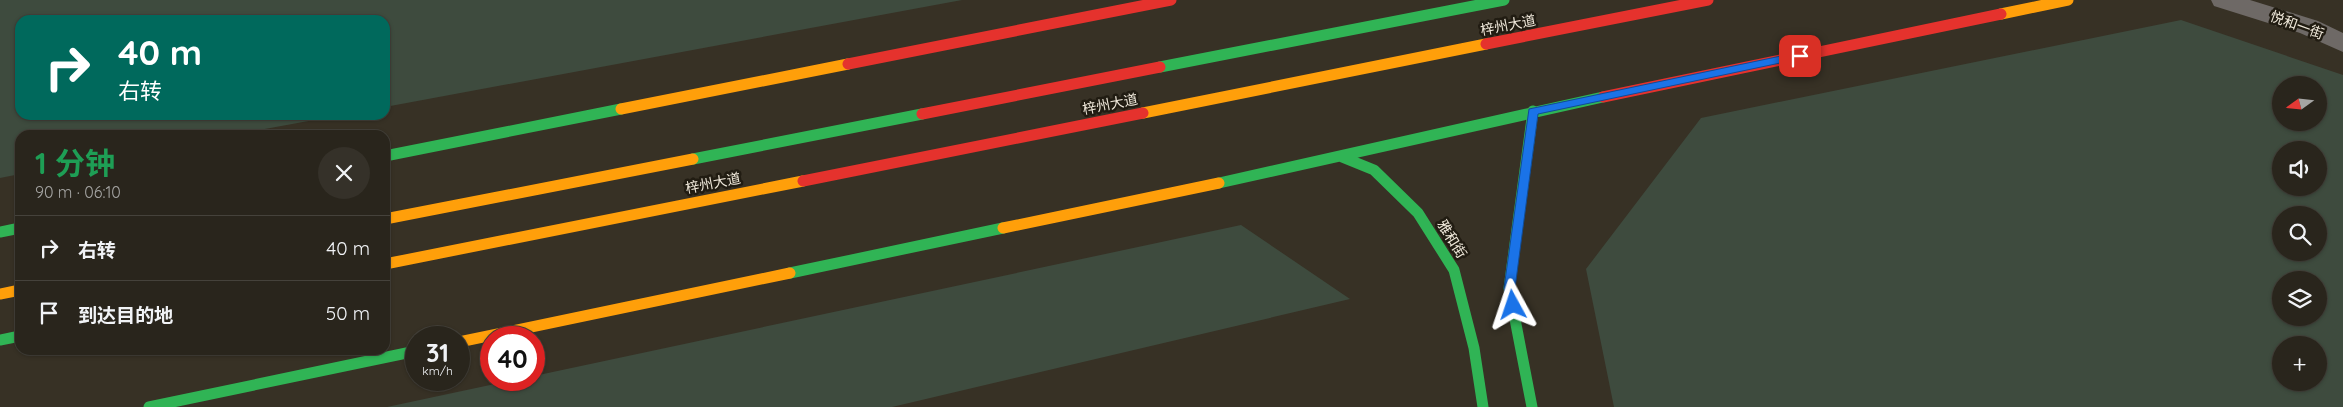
<!DOCTYPE html>
<html lang="zh">
<meta charset="utf-8">
<style>
:root{--surface:#29251c;--page:#353129;--text:#f1f3f6;--muted:#a5a5a3;--line:#45423b}
body{margin:0;font-family:Quicksand,"Noto Sans SC",sans-serif;background:var(--page);color:var(--text);height:100vh;display:flex;flex-direction:column;font-size:19px;white-space:nowrap}
*{box-sizing:border-box;margin:0}
p{font-size:16px;color:var(--muted)}
.icon{flex:none;width:28px;height:28px;fill:none;stroke:currentColor;stroke-width:2;stroke-linecap:round;stroke-linejoin:round}
.map{position:relative;flex:1;overflow:hidden}
.sheet{position:absolute;left:15px;top:130px;width:375px;height:225px;display:flex;flex-direction:column;background:var(--surface);border-radius:15px;box-shadow:0 1px 4px #0004,0 0 0 1px var(--line)}
.sheet>*{flex:none}
.guide{position:absolute;left:15px;top:15px;width:375px;height:105px;border-radius:15px;box-shadow:0 1px 4px #0004,0 0 0 1px var(--line);background:#00695c;color:#fff;overflow:hidden}
.needle{width:32px;rotate:255deg}
.fabs{position:absolute;left:2272px;top:76px;display:grid;gap:10px}
.fabs a{display:grid;place-items:center;width:55px;height:55px;border-radius:50%;background:var(--surface);box-shadow:0 1px 4px #0004,0 0 0 1px var(--line);font-size:25px}
.speed{position:absolute;left:405px;top:326px;display:flex;gap:10px;font-size:25px;font-weight:700;text-align:center}
.speed>*{display:grid;place-content:center;width:65px;height:65px;border-radius:50%;background:var(--surface);box-shadow:0 1px 4px #0004,0 0 0 1px var(--line);line-height:1}
.speed small{font-size:12px;font-weight:400}
.speed .limit{border:8px solid #d22;background:#fff;color:#111}
.pin{position:absolute;display:grid;place-items:center;width:42px;height:42px;color:#fff;margin:-21px;border-radius:10px;box-shadow:0 2px 8px #0006}
.me{position:absolute;width:55px;margin:-28px;rotate:355deg;stroke-linejoin:round;filter:drop-shadow(0 0 4px #0008)}
.turn{display:flex;align-items:center;gap:18px;height:105px;padding:0 20px;font-size:22px}
.turn .icon{width:65px;height:65px;stroke-width:2.5}
.turn b{display:block;font-size:35px;line-height:42px}
.round{display:grid;place-items:center;flex:none;width:52px;height:52px;border-radius:26px;background:var(--page)}
.overview{display:flex;align-items:center;justify-content:space-between;height:85px;padding:0 20px}
h1{font-size:30px;font-weight:700;line-height:38px;color:#1e9e55}
ul{padding:0;list-style:none}
li{display:flex;align-items:center;gap:15px;height:65px;padding:0 20px;border-top:1px solid var(--line)}
li div{flex:1}
li b{display:block;font-size:19px}
li em{font-style:normal}
.map>svg:first-child{display:block}
</style>
<div class="map">
<svg width="2343" height="407" viewBox="0 0 2343 407">
<rect width="100%" height="100%" fill="#373125"/>
<path fill="#3e4b3e" fill-rule="evenodd" d="M0 0H962L385 107V20H20V115H341L233 135H20V174L0 178Z
M2181 20 2343 75V407H1614L1586 269 1701 118ZM2281 85H2319V122H2281ZM2281 150H2319V188H2281ZM2281 215H2319V252H2281ZM2281 280H2319V318H2281ZM2281 345H2319V382H2281Z
M1241 225 1350 299 892 407H387L513 380H534V376Z"/>
<g fill="none" stroke-linecap="round" stroke-linejoin="round">
<path fill="#6e6966" fill-rule="evenodd" d="M2211 0H2250L2318 21 2343 33V52L2300 33 2214 6Z"/>
<path stroke="#30b455" stroke-width="11" d="M1160 67 1504 0
M385 156 621 109
M1342 157 1374 170 1418 213 1454 270 1474 348 1483 407
M693 159 922 114
M1219 183 1603 97
M0 232 20 228
M790 273 1003 228
M0 340 20 336
M149 407 416 351
M1532 407 1509 288 1533 111"/>
<path stroke="#ff9f0a" stroke-width="11" d="M2001 14 2068 0
M621 109 848 64
M1143 113 1486 44
M385 219 693 159
M1003 228 1219 183
M385 264 803 181
M0 294 20 290
M459 342 790 273"/>
<path stroke="#e5322d" stroke-width="11" d="M1486 44 1708 0
M848 64 1171 0
M1603 97 2001 14
M922 114 1160 67
M803 181 1143 113"/>
</g>
<path fill="#1a73e8" stroke="#114b97" d="M1800 52 1804 53V58L1538 114 1515 288 1519 305 1517 308H1508L1504 288 1529 109Z"/>
<g text-anchor="middle" dominant-baseline="central" stroke-width="5" stroke-linejoin="round" paint-order="stroke">
<g font-size="14" fill="#efe8da" stroke="#211c12">
<text transform="translate(1508 25) rotate(-11)">梓州大道</text>
<text transform="translate(2297 25) rotate(20)">悦和一街</text>
<text transform="translate(1110 104) rotate(-11)">梓州大道</text>
<text transform="translate(713 183) rotate(-11)">梓州大道</text>
<text transform="translate(1452 239) rotate(58)">雅和街</text>
</g>
</g>
</svg>
<div class="fabs">
<a><svg class="needle" viewBox="-14 -14 28 28"><path d="M0-13l5 13h-10z" fill="#e53935"/><path d="M0 13l5-13h-10z" fill="#a5a5a3"/></svg></a>
<a><svg class="icon" aria-label="sound" viewBox="0 0 24 24"><path d="M4 9h4l5-4v14l-5-4H4zM17 9q2 3 0 6"/></svg></a>
<a><svg class="icon" aria-label="search" viewBox="0 0 24 24"><circle cx="10" cy="10" r="6"/><path d="M15 15l6 6"/></svg></a>
<a><svg class="icon" aria-label="layers" viewBox="0 0 24 24"><path d="M12 4l9 5-9 5-9-5zM3 14l9 5 9-5"/></svg></a>
<a>+</a>
</div>
<div class="speed"><div>31<small>km/h</small></div><div class="limit">40</div></div>
<div class="pin" style="left:1800px;top:56px;background:#d93025"><svg class="icon" aria-label="arrive" viewBox="0 0 24 24"><path d="M6 21V4h12l-3 4 3 4H6"/></svg></div>
<svg class="me" style="left:1513px;top:305px" viewBox="-20 -20 40 40"><path d="M0-17L14 15 0 8-14 15z" fill="#1a73e8" stroke="#fff" stroke-width="4"/></svg>
<div class="guide">
<div class="turn"><svg class="icon" aria-label="right" viewBox="0 0 24 24"><path d="M7 20v-9h11M14 6l5 5-5 5"/></svg><div><b>40 m</b>右转</div></div>
</div>
<section class="sheet">
<div class="overview"><div><h1>1 分钟</h1><p>90 m · 06:10</p></div><a class="round"><svg class="icon" aria-label="close" viewBox="0 0 24 24"><path d="M6 6l12 12M18 6L6 18"/></svg></a></div>
<ul>
<li><svg class="icon" aria-label="right" viewBox="0 0 24 24"><path d="M7 20v-9h11M14 6l5 5-5 5"/></svg><div><b>右转</b></div><em>40 m</em></li>
<li><svg class="icon" aria-label="arrive" viewBox="0 0 24 24"><path d="M6 21V4h12l-3 4 3 4H6"/></svg><div><b>到达目的地</b></div><em>50 m</em></li>
</ul>
</section>
</div>
